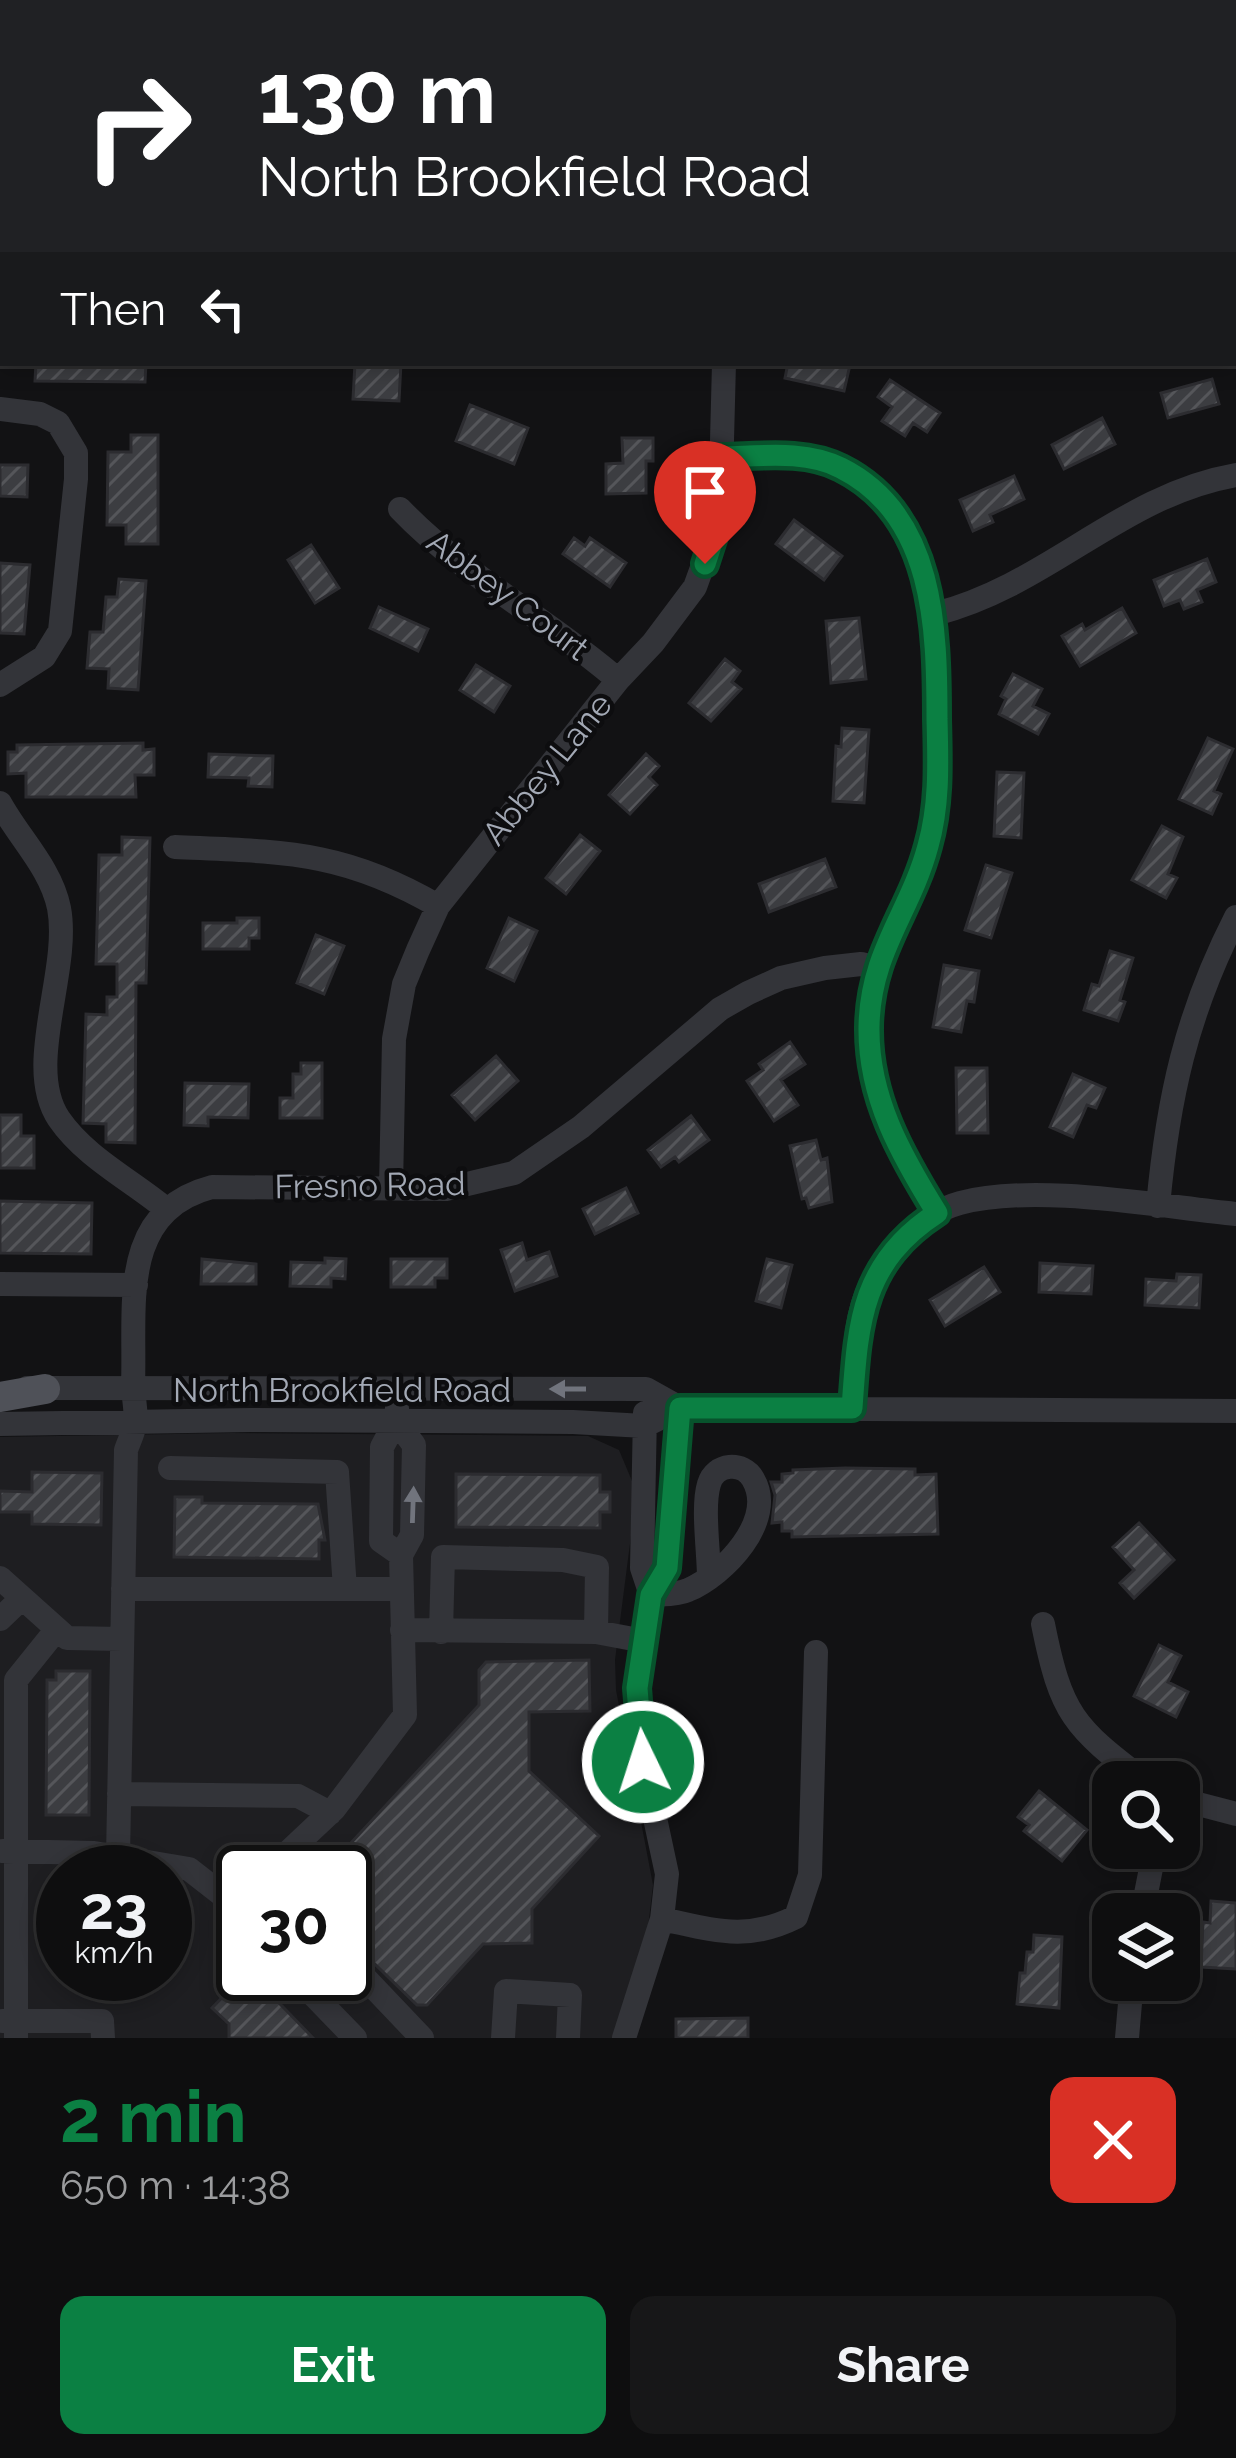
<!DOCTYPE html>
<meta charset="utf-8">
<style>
:root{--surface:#0e0e0f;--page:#171718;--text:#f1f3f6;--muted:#9b9c9e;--line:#2e2e2f;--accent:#0b8043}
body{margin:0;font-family:Raleway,sans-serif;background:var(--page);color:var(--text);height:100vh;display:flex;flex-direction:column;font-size:45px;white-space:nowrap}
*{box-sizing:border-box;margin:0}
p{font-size:39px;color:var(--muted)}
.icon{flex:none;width:66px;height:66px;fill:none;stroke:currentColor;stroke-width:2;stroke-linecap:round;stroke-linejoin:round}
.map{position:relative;height:2038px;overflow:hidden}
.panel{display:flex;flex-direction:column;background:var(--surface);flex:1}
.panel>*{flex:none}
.hud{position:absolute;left:0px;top:0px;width:1236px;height:366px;box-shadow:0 6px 18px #0003,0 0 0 3px var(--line);background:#202124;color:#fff;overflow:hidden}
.buttons{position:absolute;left:1092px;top:1761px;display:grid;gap:24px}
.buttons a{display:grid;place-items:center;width:108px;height:108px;border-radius:24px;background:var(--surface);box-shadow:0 6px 18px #0003,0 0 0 3px var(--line);font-size:60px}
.speed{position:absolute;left:36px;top:1845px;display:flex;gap:24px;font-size:60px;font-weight:700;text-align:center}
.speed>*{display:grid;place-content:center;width:156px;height:156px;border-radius:50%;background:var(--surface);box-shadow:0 6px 18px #0003,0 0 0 3px var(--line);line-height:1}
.speed small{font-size:30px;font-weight:400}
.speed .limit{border:6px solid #111;border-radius:18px;background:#fff;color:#111}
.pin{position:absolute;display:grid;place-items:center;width:102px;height:102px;color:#fff;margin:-123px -51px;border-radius:50% 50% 50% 0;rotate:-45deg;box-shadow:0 0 12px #0007}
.pin .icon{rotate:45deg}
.me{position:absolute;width:132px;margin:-66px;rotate:356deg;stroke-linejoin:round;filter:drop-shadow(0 0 9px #0008)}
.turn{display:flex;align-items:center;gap:42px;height:252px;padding:0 60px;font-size:54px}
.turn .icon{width:156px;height:156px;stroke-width:2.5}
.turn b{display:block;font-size:84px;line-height:102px}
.then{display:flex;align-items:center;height:114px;padding:0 60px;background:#0003;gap:24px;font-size:45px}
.round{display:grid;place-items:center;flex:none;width:126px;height:126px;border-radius:24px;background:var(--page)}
.head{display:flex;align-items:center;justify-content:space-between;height:204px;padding:0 60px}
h1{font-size:72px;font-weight:700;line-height:90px;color:var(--accent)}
.action{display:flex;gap:24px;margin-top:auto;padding:24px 60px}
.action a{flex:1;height:138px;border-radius:24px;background:var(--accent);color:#fff;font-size:48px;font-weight:700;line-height:138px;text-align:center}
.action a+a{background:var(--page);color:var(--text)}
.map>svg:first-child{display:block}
</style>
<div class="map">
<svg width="1236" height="2038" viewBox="0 0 1236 2038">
<defs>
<pattern id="building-hatch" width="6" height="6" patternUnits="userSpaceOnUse" patternTransform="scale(3)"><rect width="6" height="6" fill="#3c3d41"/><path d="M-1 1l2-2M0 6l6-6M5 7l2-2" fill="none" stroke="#55565a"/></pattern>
</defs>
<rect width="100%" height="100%" fill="#121214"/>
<path fill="#1e1e21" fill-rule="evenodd" d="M232 1433 588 1436 619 1450 632 1481V1528L615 1660 616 1690 653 1885 647 1936 614 2038H0V1437ZM63 1872H165V1974H63ZM243 1872H345V1974H243Z"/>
<path fill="url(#building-hatch)" stroke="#2c2c30" stroke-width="3" d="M36 363H146L145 382 35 381Z
M355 363H401L399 401 353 399Z
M788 363 850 365 844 391 785 378Z
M1212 379 1219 404 1168 418 1161 393Z
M890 380 940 413 927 432 913 423 905 436 882 421 892 407 878 397Z
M470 405 528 428 514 464 456 441Z
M1102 418 1115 444 1064 469 1052 445Z
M131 435H158V544H126V525H107L108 452H131Z
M622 438H653V461H646V493L606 494V464L623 463Z
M0 465H28L27 497 0 496Z
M1014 476 1024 499 990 515 993 522 973 531 960 500Z
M794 520 842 556 824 580 776 544Z
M574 538 585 546 590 538 626 563 610 587 563 554Z
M311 545 339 588 315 603 288 560Z
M1207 559 1216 582 1197 590 1202 602 1184 609 1180 600 1164 606 1154 580Z
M0 563 30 565 24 634 0 633Z
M119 579 146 581 138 690 108 688 109 669 87 668 90 632H103L106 597H117Z
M379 607 428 629 418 651 370 628Z
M1122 608 1136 633 1080 666 1062 636 1082 624 1085 630Z
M859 618 866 679 831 683 826 621Z
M725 659 740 671 732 682 741 689 711 721 689 703Z
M476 665 510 686 494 712 460 690Z
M1013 674 1042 689 1033 706 1049 714 1038 734 999 714 1006 699 1001 696Z
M842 728 869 730 864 803 833 801 836 746 841 747Z
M1208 738 1233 749 1214 791 1221 794 1212 814 1179 799Z
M143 743V750L154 749V775H135L136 797H26V773L8 774V752H17V745Z
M209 754 273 756 272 787 248 786 249 778 208 777Z
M646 754 659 766 649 777 657 785 630 814 609 795Z
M997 772 1024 773 1021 838 994 836Z
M1162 826 1183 837 1168 874 1177 878 1166 898 1132 880Z
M580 835 600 851 566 894 546 878Z
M122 837 150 838 146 983H136L135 1143 106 1142V1124L83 1123 86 1014 107 1015V997H117V964H96L99 855H122Z
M825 859 836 887 769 912 759 884Z
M986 865 1012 873 991 938 965 930Z
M237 918H259V938H249V949H203V923H237Z
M509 918 537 931 514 981 487 968Z
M316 935 344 946 324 994 297 983Z
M1110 951 1133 958 1120 1000 1125 1002 1118 1021 1084 1010 1092 984 1099 986Z
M944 965 979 971 974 1002 967 1001 961 1032 933 1027Z
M790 1042 805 1064 781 1080 798 1105 774 1121 747 1081 763 1070 759 1064Z
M496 1056 518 1081 475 1120 452 1095Z
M301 1063H322V1118H280V1098H293V1074H301Z
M956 1068H987L988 1133H957Z
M1073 1074 1105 1088 1096 1108 1087 1105 1073 1137 1050 1127Z
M185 1083 249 1084 248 1118 208 1117V1126L184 1125Z
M0 1115H21V1136H34V1168H0Z
M691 1116 709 1140 679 1162 675 1157 661 1167 648 1150Z
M816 1140 821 1160 827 1158 832 1202 809 1208 806 1198 802 1199 790 1146Z
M626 1188 638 1213 595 1234 583 1209Z
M0 1201 92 1203 91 1254 0 1253Z
M522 1243 527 1260 549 1252 557 1276 515 1291 501 1250Z
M325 1258 346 1259 345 1279 331 1278V1287L290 1286 291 1262 325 1263Z
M202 1259 256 1264V1284H201Z
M391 1259H447V1278H435V1287H391Z
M767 1259 792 1265 781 1308 756 1301Z
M1040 1263 1093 1266 1091 1294 1039 1292Z
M984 1267 1000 1292 945 1326 930 1300Z
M1177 1274 1201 1275 1199 1308 1145 1305 1146 1279 1176 1281Z
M845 1468 915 1469V1475L936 1474 938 1534 792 1537V1531H782V1522L772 1523 775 1495 771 1482H782V1474L793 1473V1470Z
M32 1472 102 1473 101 1525 32 1524V1512H0V1491L32 1492Z
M456 1474 600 1475V1492H610V1512H600V1528L456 1527Z
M175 1497H202V1503L318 1504 325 1540H319V1559L174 1557Z
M1139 1523 1174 1560 1134 1598 1120 1583 1134 1570 1113 1547Z
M1159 1645 1181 1656 1168 1682 1188 1692 1176 1717 1134 1696Z
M589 1660 590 1711 529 1712V1771L599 1836 532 1909V1943L483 1944 427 2005H417L345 1935V1872H324L479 1705V1670L486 1662Z
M56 1671H90L89 1815H46L47 1680H56Z
M1039 1791 1087 1830 1062 1861 1024 1831 1029 1825 1018 1817Z
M1211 1901 1236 1903V1969L1201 1967 1203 1922 1210 1923Z
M1034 1935 1062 1937 1059 2008 1017 2004 1020 1973H1025L1027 1952H1033Z
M253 1976 313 2038H229V2024L212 2008 237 1982 242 1987Z
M748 2018V2038H676V2019Z"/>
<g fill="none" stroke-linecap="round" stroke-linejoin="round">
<path stroke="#333439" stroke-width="24" d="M103 3V0
M265 3V0
M495 3V0
M0 61 3 60
M1233 148H1236
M0 409 40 414 58 423 76 453V479L60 631 44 657 0 685
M724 457C762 455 806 450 841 468 935 515 937 629 937 719 938 761 939 804 928 846 911 913 870 951 869 1027 868 1097 901 1155 937 1213
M400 509C464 576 548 619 618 680
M935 614C1049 585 1121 495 1236 475
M0 803C19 838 51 868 59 908 71 971 23 1066 59 1119 85 1157 131 1180 166 1209
M175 847C282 852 342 850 438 906
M391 1187 394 1039 404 984 418 950 438 906 618 680 653 643 695 587 720 518 724 363
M1158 1206C1168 1098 1186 1015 1236 917
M0 1284 136 1285
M27 1388 646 1389 680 1408
M852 1408C854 1375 853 1339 862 1307 875 1262 913 1216 960 1203 1036 1183 1156 1206 1236 1214
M645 1413 642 1568 651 1595
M396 1421 414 1445 412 1535 401 1555 381 1541 382 1447 396 1421 397 1408
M0 1424 251 1420 573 1422 644 1426 680 1408 1236 1411
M170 1468 337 1472 345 1589
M0 1578 67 1638 122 1639
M123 1589H401
M651 1595C663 1594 677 1595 688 1590 724 1575 777 1520 753 1479 743 1461 715 1463 709 1484 702 1507 709 1552 709 1578
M0 1619 22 1598
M1043 1624C1061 1714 1073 1727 1146 1782
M402 1630 596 1632 644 1641
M441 1632 443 1557 563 1560 597 1567 596 1632
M119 1794 298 1796 330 1813
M1179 1799 1236 1814
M3 1851 94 1853 189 1869 243 1911
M118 1856 126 1450C129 1441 134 1432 135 1423 137 1411 133 1397 133 1385 136 1308 117 1212 212 1187L446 1189 514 1173 581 1127 720 1009 748 993 781 978 825 968 861 964 877 968
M267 1872 334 1809 405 1715 401 1555
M1142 1914 1155 1848
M662 1919C714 1930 746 1942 796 1917L810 1875 816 1652
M345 1957 422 2038
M293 1974 355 2038
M2 2021H102L103 2038
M16 2038V1680L57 1629
M503 2038 506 1991 570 1995 568 2038
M624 2038 662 1919 667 1874 643 1762 637 1688 651 1595 667 1568 680 1408
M1127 2038 1132 1980"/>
<path stroke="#4f5158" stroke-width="30" d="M0 1397 45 1389"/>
</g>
<defs><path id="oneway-solid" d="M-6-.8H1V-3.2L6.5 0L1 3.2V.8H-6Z" transform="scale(3)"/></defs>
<g fill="#71747d">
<use href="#oneway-solid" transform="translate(568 1389) rotate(180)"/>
<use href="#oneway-solid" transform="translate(413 1505) rotate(-88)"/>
</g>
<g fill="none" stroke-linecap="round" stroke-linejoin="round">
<g stroke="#07532c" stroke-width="30">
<path id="route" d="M643 1762 637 1688 651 1595 667 1568 680 1408H852C858 1324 860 1263 937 1213 901 1155 868 1097 869 1027 870 952 910 913 928 846 940 804 938 761 937 719 937 629 935 515 841 468 806 450 762 456 724 457L720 518 705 564"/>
</g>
<use href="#route" stroke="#0b8043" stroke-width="21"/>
</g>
<g text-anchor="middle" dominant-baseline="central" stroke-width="9" stroke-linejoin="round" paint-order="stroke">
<g font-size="33" fill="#a3a9b5" stroke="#0d0d0f">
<text transform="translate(508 595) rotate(37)">Abbey Court</text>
<text transform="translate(547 769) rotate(-51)">Abbey Lane</text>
<text transform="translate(370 1185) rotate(-1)">Fresno Road</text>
<text x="342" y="1390">North Brookfield Road</text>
</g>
</g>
</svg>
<div class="buttons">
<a><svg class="icon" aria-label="search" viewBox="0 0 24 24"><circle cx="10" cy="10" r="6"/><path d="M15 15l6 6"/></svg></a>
<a><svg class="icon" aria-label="layers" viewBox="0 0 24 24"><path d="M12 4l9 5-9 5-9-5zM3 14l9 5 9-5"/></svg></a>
</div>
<div class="speed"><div>23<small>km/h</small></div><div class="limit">30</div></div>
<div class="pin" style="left:705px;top:564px;background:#d93025"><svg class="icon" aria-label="arrive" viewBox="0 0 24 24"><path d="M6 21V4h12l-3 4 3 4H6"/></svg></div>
<svg class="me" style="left:643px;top:1762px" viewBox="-20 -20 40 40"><circle r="17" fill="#0b8043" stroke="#fff" stroke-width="3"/><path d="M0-11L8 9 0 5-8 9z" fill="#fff"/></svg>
<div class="hud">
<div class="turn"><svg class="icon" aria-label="right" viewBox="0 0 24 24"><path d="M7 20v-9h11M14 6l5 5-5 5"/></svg><div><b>130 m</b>North Brookfield Road</div></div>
<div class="then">Then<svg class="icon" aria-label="left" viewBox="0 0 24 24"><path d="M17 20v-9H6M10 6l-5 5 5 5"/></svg></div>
</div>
</div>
<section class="panel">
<div class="head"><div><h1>2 min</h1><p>650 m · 14:38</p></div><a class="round" style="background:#d93025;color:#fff"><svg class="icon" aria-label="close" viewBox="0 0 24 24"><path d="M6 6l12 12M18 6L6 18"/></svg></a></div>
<div class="action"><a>Exit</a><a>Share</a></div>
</section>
